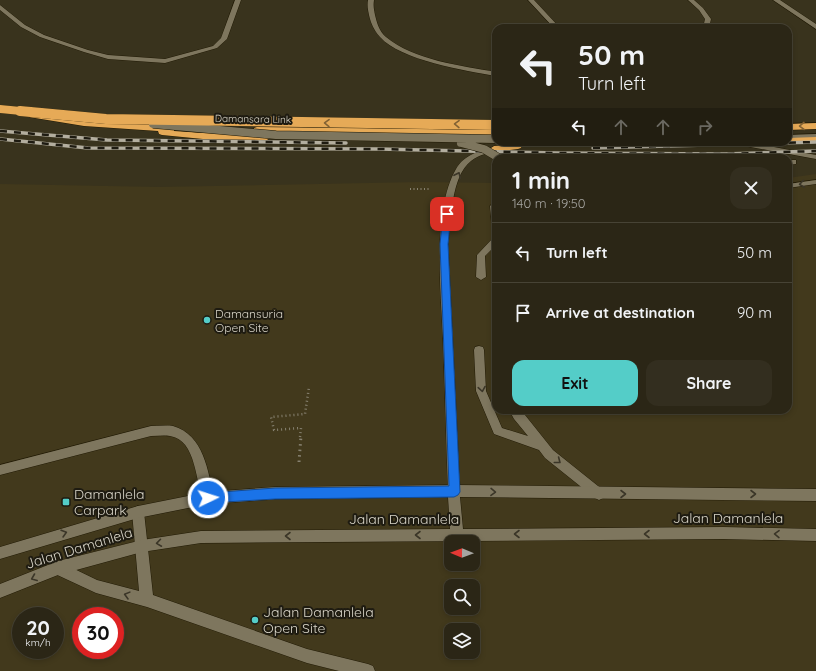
<!DOCTYPE html>
<meta charset="utf-8">
<style>
:root{--surface:#2b2616;--page:#332e1f;--text:#f1f3f6;--muted:#a6a5a1;--line:#474335;--accent:#54cdc8}
body{margin:0;font-family:Quicksand,sans-serif;background:var(--page);color:var(--text);height:100vh;display:flex;flex-direction:column;font-size:15px;white-space:nowrap}
*{box-sizing:border-box;margin:0}
p{font-size:13px;color:var(--muted)}
.icon{flex:none;width:22px;height:22px;fill:none;stroke:currentColor;stroke-width:2;stroke-linecap:round;stroke-linejoin:round}
.map{position:relative;flex:1;overflow:hidden}
.panel{position:absolute;left:492px;top:154px;width:300px;height:260px;display:flex;flex-direction:column;background:var(--surface);border-radius:12px;box-shadow:0 2px 6px #0003,0 0 0 1px var(--line)}
.panel>*{flex:none}
.banner{position:absolute;left:492px;top:24px;width:300px;height:122px;border-radius:12px;box-shadow:0 2px 6px #0003,0 0 0 1px var(--line);background:#2b2616;color:var(--text);overflow:hidden}
.needle{width:26px;rotate:271deg}
.controls{position:absolute;left:444px;top:535px;display:grid;gap:8px}
.controls a{display:grid;place-items:center;width:36px;height:36px;border-radius:8px;background:var(--surface);box-shadow:0 2px 6px #0003,0 0 0 1px var(--line);font-size:20px}
.speed{position:absolute;left:12px;top:607px;display:flex;gap:8px;font-size:20px;font-weight:700;text-align:center}
.speed>*{display:grid;place-content:center;width:52px;height:52px;border-radius:50%;background:var(--surface);box-shadow:0 2px 6px #0003,0 0 0 1px var(--line);line-height:1}
.speed small{font-size:10px;font-weight:400}
.speed .limit{border:6px solid #d22;background:#fff;color:#111}
.pin{position:absolute;display:grid;place-items:center;width:34px;height:34px;color:#fff;margin:-17px;border-radius:8px;box-shadow:0 2px 6px #0006}
.me{position:absolute;width:44px;margin:-22px;rotate:86deg;stroke-linejoin:round;filter:drop-shadow(0 0 3px #0008)}
.turn{display:flex;align-items:center;gap:14px;height:84px;padding:0 20px;font-size:18px}
.turn .icon{width:52px;height:52px;stroke-width:2.5}
.turn b{display:block;font-size:28px;line-height:34px}
.lanes{display:flex;align-items:center;height:38px;padding:0 20px;background:#0003;justify-content:center;gap:20px;direction:ltr}
.lanes .off{opacity:.35}
.round{display:grid;place-items:center;flex:none;width:42px;height:42px;border-radius:12px;background:var(--page)}
.headline{display:flex;align-items:center;justify-content:space-between;height:68px;padding:0 20px}
h1{font-size:24px;font-weight:800;line-height:30px}
.cta{display:flex;gap:8px;margin-top:auto;padding:8px 20px}
.cta a{flex:1;height:46px;border-radius:12px;background:var(--accent);color:#111;font-size:16px;font-weight:800;line-height:46px;text-align:center}
.cta a+a{background:var(--page);color:var(--text)}
ul{padding:0;list-style:none}
li{display:flex;align-items:center;gap:12px;height:60px;padding:0 20px;border-top:1px solid var(--line)}
li div{flex:1}
li b{display:block;font-size:15px}
li em{font-style:normal}
.map>svg:first-child{display:block}
</style>
<div class="map">
<svg width="816" height="671" viewBox="0 0 816 671">
<rect width="100%" height="100%" fill="#39331d"/>
<path fill="#42391c" fill-rule="evenodd" d="M816 174V671H0V184L159 187 421 182 496 183V410H788V178ZM451 542H473V564H451ZM451 586H473V608H451ZM21 616H55V650H21ZM81 616H115V650H81ZM451 630H473V652H451Z"/>
<g fill="none" stroke-linecap="round" stroke-linejoin="round">
<g stroke="#211a05" stroke-width="1">
<path id="service" d="M816 134V138L788 139V135Z
M737 142H747L816 155V159L740 145H737Z
M793 160H796V164L788 165V161Z
M816 180V184L788 188V184Z
M496 201V245L485 256 486 277 481 280 476 277 477 255 493 238 490 206Z
M479 346 483 347 484 350 486 391 502 428 528 436 514 419 509 410H521L553 450 603 490 605 494 603 498 599 500 595 498 545 458 539 450 494 434 476 391 474 350 475 347Z
M151 426C158 426 166 425 173 426 204 435 208 471 214 498L212 502 208 504 204 502C195 483 197 440 170 436 164 435 157 436 151 436L0 475V465Z
M138 506 142 508 144 512 153 595 307 649 368 664 373 666 375 671H339L307 663 147 607 96 593 53 573 51 568 53 563 58 561 97 580 139 591 132 512 134 508Z"/>
</g>
<g stroke="#211a05" stroke-width="1">
<path id="minor" d="M235 0H241L227 39 217 48 165 63 108 59 84 52 40 37 21 27 0 10V5L25 25 44 35 88 50 108 55 165 59 213 46 221 38Z
M368 0H374C373 6 374 10 375 15 377 23 379 31 386 37 413 60 462 66 496 72V76C466 71 400 60 380 37 374 30 371 24 369 15 368 10 367 6 368 0Z
M528 0H534L560 28H554Z
M688 0H694L703 8 711 19 709 28H703L705 19 699 10Z
M773 0H780L816 24V29Z
M454 485 816 489V501L460 497 463 529 723 527 816 529V541L723 539 201 543 142 552 58 575 0 598V584L58 561 142 540 201 531 450 529 448 497 275 499 208 504 138 518 0 559V547L138 506 208 492 275 487Z"/>
</g>
<g stroke="#211a05" stroke-width="1">
<path id="tertiary" d="M494 147 498 149 497 151C488 153 478 155 471 161 451 176 451 221 448 244L460 491 458 495 454 497 450 495 448 491C446 440 445 390 443 339 441 293 432 210 456 169 464 155 479 151 494 147Z"/>
</g>
<g stroke="#211a05" stroke-width="1">
<path id="motorway" d="M32 112 101 122 171 126 174 127V131L203 133 267 134 271 137 267 140 203 139 162 135 159 134 158 131 84 126 29 117 28 115Z
M816 123V129L788 130V124Z
M257 127 496 130V136L254 132V128Z
M816 137V143L788 144 784 142H788V138Z
M504 142H765L761 145H522L521 148 518 149 494 152 490 149 494 146 508 145Z"/>
</g>
<path stroke="#878271" stroke-width="2" stroke-dasharray="1 2.5" stroke-linecap="butt" d="M410 189H430"/>
<path stroke="#878271" stroke-width="2.5" stroke-dasharray="1 3" stroke-linecap="butt" d="M300 437 301 428 274 430 271 417 305 414 309 387"/>
<path stroke="#878271" stroke-width="3" stroke-dasharray="1.5 4" stroke-linecap="butt" d="M299 462 301 436"/>
<use href="#service" fill="#7e765e" fill-rule="evenodd"/>
<use href="#minor" fill="#7e765e" fill-rule="evenodd"/>
<use href="#tertiary" fill="#7e765e" fill-rule="evenodd"/>
<use href="#motorway" fill="#e6aa57" fill-rule="evenodd"/>
<g stroke="#b3ae9f" stroke-width="3.5">
<path id="rail" d="M0 131 107 140 346 143
M0 139 88 148 379 149 558 153 725 154 816 151
M593 148 816 142"/>
</g>
<use href="#rail" stroke="#1e1b11" stroke-width="2.5" stroke-dasharray="7" stroke-linecap="butt"/>
<g stroke="#211a05" stroke-width="9" stroke-linecap="butt">
<path id="service-bridge" d="M153 124 276 135 496 139
M461 143 484 149 499 158"/>
</g>
<g stroke="#211a05" stroke-width="8" stroke-linecap="butt">
<path id="motorway-bridge-far1" d="M0 109 31 112"/>
</g>
<g stroke="#211a05" stroke-width="10" stroke-linecap="butt">
<path id="motorway-bridge" d="M20 111 106 119 496 125"/>
</g>
<use href="#service-bridge" stroke="#7e765e" stroke-width="8"/>
<use href="#motorway-bridge-far1" stroke="#e6aa57" stroke-width="8"/>
<use href="#motorway-bridge" stroke="#e6aa57" stroke-width="10"/>
</g>
<defs><path id="oneway-chevron" d="M-2-3.5L2.5 0L-2 3.5" fill="none" stroke-width="1.6" stroke-linecap="round" stroke-linejoin="round"/></defs>
<g stroke="#826234">
<use href="#oneway-chevron" transform="translate(327 123) rotate(-179)"/>
<use href="#oneway-chevron" transform="translate(457 124) rotate(-179)"/>
<use href="#oneway-chevron" transform="translate(802 126) rotate(179)"/>
</g>
<g stroke="#3b3628">
<use href="#oneway-chevron" transform="translate(458 175) rotate(-65)"/>
<use href="#oneway-chevron" transform="translate(802 184) rotate(172)"/>
<use href="#oneway-chevron" transform="translate(482 389) rotate(81)"/>
<use href="#oneway-chevron" transform="translate(558 461) rotate(38)"/>
<use href="#oneway-chevron" transform="translate(493 492) rotate(1)"/>
<use href="#oneway-chevron" transform="translate(623 494)"/>
<use href="#oneway-chevron" transform="translate(753 494)"/>
<use href="#oneway-chevron" transform="translate(64 533) rotate(-16)"/>
<use href="#oneway-chevron" transform="translate(517 534) rotate(-180)"/>
<use href="#oneway-chevron" transform="translate(647 534) rotate(180)"/>
<use href="#oneway-chevron" transform="translate(777 534) rotate(-179)"/>
<use href="#oneway-chevron" transform="translate(418 535) rotate(180)"/>
<use href="#oneway-chevron" transform="translate(288 536) rotate(180)"/>
<use href="#oneway-chevron" transform="translate(159 543) rotate(172)"/>
<use href="#oneway-chevron" transform="translate(34 578) rotate(158)"/>
<use href="#oneway-chevron" transform="translate(127 595) rotate(-165)"/>
</g>
<path fill="#1a73e8" stroke="#114b97" d="M447 211 451 214 448 244 460 492 458 495 454 497 275 499 208 503 204 501 203 498 204 494 208 493 275 488 449 486 440 244 443 214Z"/>
<g fill="#54cdc8" stroke="#1e1b11" stroke-width="1.5">
<circle cx="207" cy="320" r="4"/>
<rect x="62" y="498" width="8" height="8" rx="2"/>
<circle cx="255" cy="620" r="4"/>
</g>
<g text-anchor="middle" dominant-baseline="central" stroke-width="4" stroke-linejoin="round" paint-order="stroke">
<g font-size="10" fill="#d9d5c8" stroke="#1e1b11">
<text transform="translate(253 119) rotate(1)">Damansara Link</text>
</g>
<g font-size="12" fill="#d9d5c8" stroke="#1e1b11" text-anchor="start">
<text x="215" y="313">Damansuria<tspan x="215" dy="14">Open Site</tspan></text>
</g>
<g font-size="14" fill="#d9d5c8" stroke="#1e1b11" text-anchor="start">
<text x="74" y="494">Damanlela<tspan x="74" dy="16">Carpark</tspan></text>
<text x="263" y="612">Jalan Damanlela<tspan x="263" dy="16">Open Site</tspan></text>
</g>
<g font-size="14" fill="#d9d5c8" stroke="#1e1b11">
<text x="728" y="518">Jalan Damanlela</text>
<text x="404" y="519">Jalan Damanlela</text>
<text transform="translate(79 548) rotate(-17)">Jalan Damanlela</text>
</g>
</g>
</svg>
<div class="controls">
<a><svg class="needle" viewBox="-14 -14 28 28"><path d="M0-13l5 13h-10z" fill="#e53935"/><path d="M0 13l5-13h-10z" fill="#a6a5a1"/></svg></a>
<a><svg class="icon" aria-label="search" viewBox="0 0 24 24"><circle cx="10" cy="10" r="6"/><path d="M15 15l6 6"/></svg></a>
<a><svg class="icon" aria-label="layers" viewBox="0 0 24 24"><path d="M12 4l9 5-9 5-9-5zM3 14l9 5 9-5"/></svg></a>
</div>
<div class="speed"><div>20<small>km/h</small></div><div class="limit">30</div></div>
<div class="pin" style="left:447px;top:214px;background:#d93025"><svg class="icon" aria-label="arrive" viewBox="0 0 24 24"><path d="M6 21V4h12l-3 4 3 4H6"/></svg></div>
<svg class="me" style="left:208px;top:498px" viewBox="-20 -20 40 40"><circle r="17" fill="#1a73e8" stroke="#fff" stroke-width="3"/><path d="M0-11L8 9 0 5-8 9z" fill="#fff"/></svg>
<div class="banner">
<div class="turn"><svg class="icon" aria-label="left" viewBox="0 0 24 24"><path d="M17 20v-9H6M10 6l-5 5 5 5"/></svg><div><b>50 m</b>Turn left</div></div>
<div class="lanes"><svg class="icon" aria-label="left" viewBox="0 0 24 24"><path d="M17 20v-9H6M10 6l-5 5 5 5"/></svg><svg class="icon off" aria-label="ahead" viewBox="0 0 24 24"><path d="M12 20V5M6 11l6-6 6 6"/></svg><svg class="icon off" aria-label="ahead" viewBox="0 0 24 24"><path d="M12 20V5M6 11l6-6 6 6"/></svg><svg class="icon off" aria-label="right" viewBox="0 0 24 24"><path d="M7 20v-9h11M14 6l5 5-5 5"/></svg></div>
</div>
<section class="panel">
<div class="headline"><div><h1>1 min</h1><p>140 m · 19:50</p></div><a class="round"><svg class="icon" aria-label="close" viewBox="0 0 24 24"><path d="M6 6l12 12M18 6L6 18"/></svg></a></div>
<ul>
<li><svg class="icon" aria-label="left" viewBox="0 0 24 24"><path d="M17 20v-9H6M10 6l-5 5 5 5"/></svg><div><b>Turn left</b></div><em>50 m</em></li>
<li><svg class="icon" aria-label="arrive" viewBox="0 0 24 24"><path d="M6 21V4h12l-3 4 3 4H6"/></svg><div><b>Arrive at destination</b></div><em>90 m</em></li>
</ul>
<div class="cta"><a>Exit</a><a>Share</a></div>
</section>
</div>
